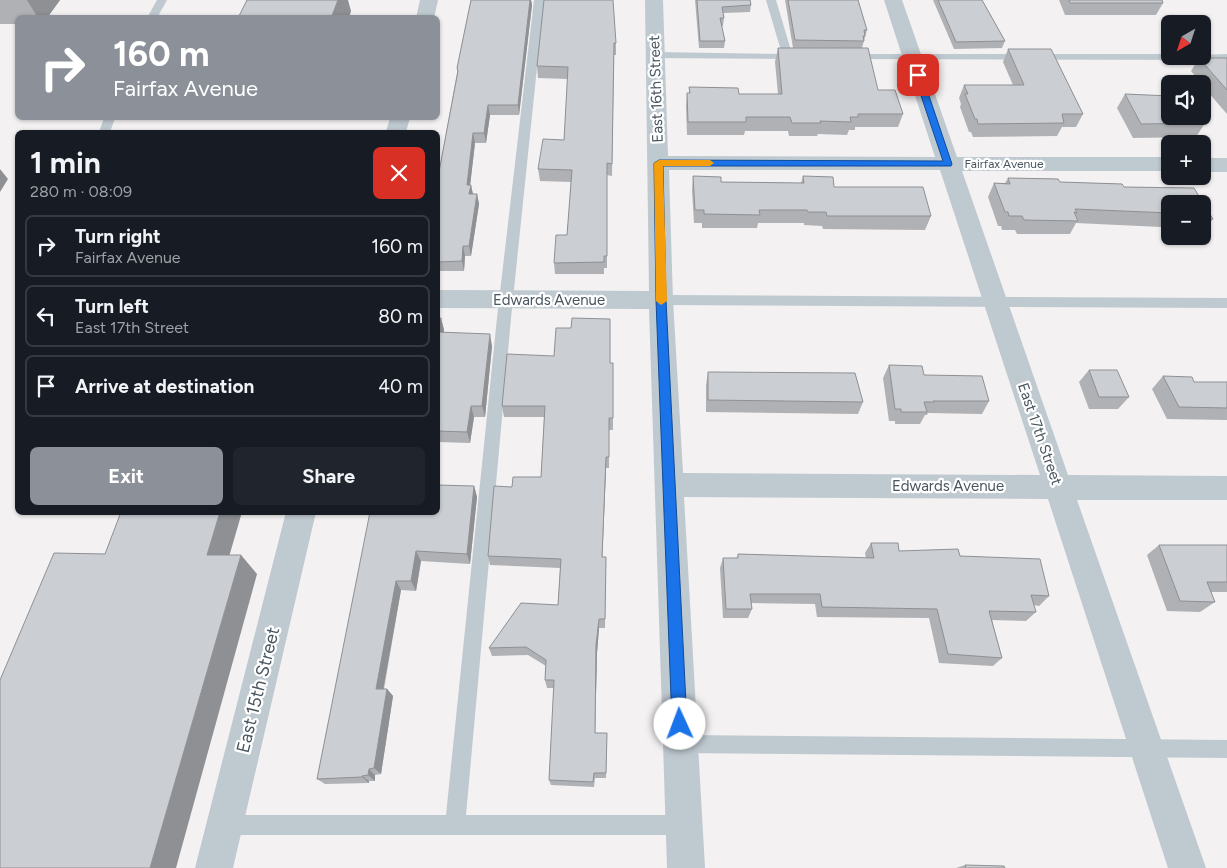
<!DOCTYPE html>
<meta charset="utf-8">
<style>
:root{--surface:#171b24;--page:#20242c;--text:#f1f3f6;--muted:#9ea1a6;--line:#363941;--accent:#8c9099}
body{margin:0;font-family:Figtree,sans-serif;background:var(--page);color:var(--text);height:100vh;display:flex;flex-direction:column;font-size:19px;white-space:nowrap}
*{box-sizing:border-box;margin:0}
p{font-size:16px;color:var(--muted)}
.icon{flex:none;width:28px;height:28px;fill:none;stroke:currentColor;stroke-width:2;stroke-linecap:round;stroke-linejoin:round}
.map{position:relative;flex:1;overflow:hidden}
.sheet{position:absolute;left:15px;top:130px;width:425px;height:385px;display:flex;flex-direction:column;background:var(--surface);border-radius:8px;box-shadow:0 1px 4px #0004}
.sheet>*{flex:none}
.guide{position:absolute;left:15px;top:15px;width:425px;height:105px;border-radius:8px;box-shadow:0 1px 4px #0004;background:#8c9099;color:#fff;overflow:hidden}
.needle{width:32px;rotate:219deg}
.tools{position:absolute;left:1161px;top:15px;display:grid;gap:10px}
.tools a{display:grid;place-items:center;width:50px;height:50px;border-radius:8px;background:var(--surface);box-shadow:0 1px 4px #0004;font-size:25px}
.pin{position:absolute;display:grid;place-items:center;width:42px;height:42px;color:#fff;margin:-21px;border-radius:10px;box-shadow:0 2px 8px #0006}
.me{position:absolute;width:55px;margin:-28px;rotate:358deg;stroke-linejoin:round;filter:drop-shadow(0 0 4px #0008)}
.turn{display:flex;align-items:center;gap:18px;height:105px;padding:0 15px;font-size:22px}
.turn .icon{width:65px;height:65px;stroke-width:2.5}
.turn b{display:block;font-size:35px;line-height:42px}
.round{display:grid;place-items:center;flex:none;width:52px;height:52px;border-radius:8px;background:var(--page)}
.head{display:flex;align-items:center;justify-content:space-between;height:85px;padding:0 15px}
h1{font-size:30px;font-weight:700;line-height:38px}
.button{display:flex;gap:10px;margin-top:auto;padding:10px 15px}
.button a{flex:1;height:58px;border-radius:8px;background:var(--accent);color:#fff;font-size:20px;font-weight:700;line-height:58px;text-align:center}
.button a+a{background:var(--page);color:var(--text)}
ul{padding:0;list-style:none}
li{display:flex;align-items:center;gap:15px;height:62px;margin:0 10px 8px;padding:0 5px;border:2px solid var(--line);border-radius:8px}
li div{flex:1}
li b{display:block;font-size:19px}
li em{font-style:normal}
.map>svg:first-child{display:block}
</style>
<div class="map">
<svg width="1227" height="868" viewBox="0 0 1227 868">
<rect width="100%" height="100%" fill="#f3f1f1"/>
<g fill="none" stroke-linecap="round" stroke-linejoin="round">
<path fill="#bfc9d0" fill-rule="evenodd" d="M157 0H167L157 18H147Z
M534 0H544L511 318 466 815H684L691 818 694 825 691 832 684 835H224L217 832 214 825 217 818 224 815H446L497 318Z
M766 0H776L792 54 800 55 801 57 800 59 655 58 650 55 655 52 782 54Z
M849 54H1170V56L1227 54V60L845 59 844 57Z
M104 118H115L110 132H99Z
M661 295 1227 298V308L661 305 656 303 654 300 656 297Z
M680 735 1227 740V758L680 753 673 751 671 744 673 737Z"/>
<path fill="#bfc9d0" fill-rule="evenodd" d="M420 0H438L434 18H416Z
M645 0H663L668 156 935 157 884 0H902L957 157H1170V171H962L1068 475 1227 476V500H1077L1206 868H1168L1048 499 684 497 705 868H667L649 309 438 308V290L649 291ZM669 170H940L1040 475 683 473 673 300Z
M390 118H410L406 132H386Z
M1202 158H1227V172H1202Z
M286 512H316L233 868H195Z"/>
</g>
<path fill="#afb1b5" d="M0 0H60L47 18H18V24H0Z
M471 0H531L532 5 519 115H490L486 143H475L470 185H471L473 194H477L479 204 471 256H465L464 271H438V177L457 73V68Z
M544 0 616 43V55H614L612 176 607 175V268H604V274H555L554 263 567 235 571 182 540 181 538 169 564 140 568 79 538 78 537 66Z
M695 0H750L751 5 750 12 723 13 724 18 723 26H721L725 41 724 48H699Z
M785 0H858L867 30 862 48 878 90 903 114 898 127H855V130H849L847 135 818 134 817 136H789L788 131H745L744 135H687L686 106 687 93H689V87L739 94H778L775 62 778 48H793Z
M933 0H982L1005 41 1002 48 954 49Z
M1059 0H1162L1163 3 1156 15H1065Z
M1008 49 1083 114 1076 127H1062L1057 136 973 137 971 132H969L960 107 961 104 959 98 964 85H1013L1003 62Z
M1199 58H1227V114L1202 85V84L1191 71Z
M1125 94 1205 123 1196 137 1133 138 1117 108Z
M693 176 721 182 801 183 803 176 834 187 931 216 925 230 823 229 822 226 804 225V223H758L757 228H702V223H694L692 190Z
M1008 178 1058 179 1060 182 1122 184 1124 187 1194 188 1213 219 1202 233V204H1170V232H1164L1161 227 1076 223 1070 234H1017L1015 230H1002L1001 226H998L988 197 994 183H1005Z
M438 318H441L444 330V332L492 346 485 417H474L470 443 438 442Z
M610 363H613V430H609V468H606L602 557H606L605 628H599L597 653 595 733H607L606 778H595L594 787 551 785 549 780 554 688H547L545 680 546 666 528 655 492 656 489 648 558 605 560 568 490 565 488 556 512 487 541 477 544 417H504L502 406Z
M889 365 924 375 989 401 982 414 928 413 927 415H925L920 424H895V421H889L883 378Z
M1089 370 1129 397 1118 409H1089L1079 382Z
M708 372 863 402 858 414 706 412V385Z
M1163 376 1194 382H1227V420L1167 419 1152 389Z
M474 486 477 497 470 564 421 561 416 591 401 590 384 689H387L393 696 381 774 375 775V781H369V783L325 784 317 779 367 532Z
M871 543 899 551 960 556 1049 596 1039 606 1034 605 1036 612 1026 621 992 620 1002 658 993 666 939 663 929 618 817 617 815 604 751 603 752 609 748 618H723L720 568 723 558H737L738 554 866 558 865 553Z
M1159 545H1227V592H1211L1215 602 1200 612 1167 611 1147 555Z
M965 865 1005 868H956Z"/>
<path fill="#8e9094" d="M27 0H60L47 18H38Z
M338 0H348L351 11 349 18H331Z
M530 0H531L532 5 519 115 518 105Z
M488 105 490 115 486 143 484 133Z
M473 133 475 143 469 195 467 185Z
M0 169 8 179 0 192Z
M471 185 473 195 469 194Z
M477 194 479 204 471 256 469 246Z
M463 246 465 256 464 271 462 261Z
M441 318 444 330 441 345 438 332Z
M490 334 492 346 485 417 482 406Z
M471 406 474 417 470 443 467 432Z
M606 457V468L602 566V557Z
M474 486 477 497 470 564 467 554Z
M220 512H242L224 574 207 555Z
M416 551 421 561 416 591 411 581Z
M241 555 257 574 176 868H150Z
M396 581 401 590 382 696 376 689Z
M599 619V628L597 653 595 739 596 645Z
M387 689 393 696 381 774 374 768Z
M369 769 375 775V781L368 775Z
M362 776 369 781V783L362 777Z"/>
<path fill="#cbced3" stroke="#8e9094" d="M247 0H338L331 18H238Z
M471 0H530L518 105H488L484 133H473L467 185H471L469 194H477L469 246H463L462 261 438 262V177L458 71 457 68Z
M544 0H613L616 43H614L612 164 607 163V256H604V262L554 263 556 235H567L572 170 538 169 543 139 564 140 568 67 537 66Z
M697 0H750L751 5 722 7 724 18H720L725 41H700Z
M788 0H858L867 30H864L865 36H863L864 41 795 40Z
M938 0H982L1005 41 956 42Z
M1069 0H1162L1163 3H1070Z
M778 48H868L878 90H895L903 114H858V117H850L851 122 820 121 821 123H792L790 117H746V122H688L687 93H690L689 87 738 88 739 94H782Z
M1008 49H1051L1083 114H1062L1064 123 978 124 977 119H975L965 94H968L964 85H1024Z
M1199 58H1227V90Z
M1125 94 1170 96V116H1201L1205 123 1141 124Z
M693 176 721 177V182L804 183 803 176 833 177 834 187H923L931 216H827L826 212H808L807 210H759L760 215 704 214V210H695Z
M1008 178 1058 179 1060 182 1122 184 1124 187 1194 188 1213 219H1202V204H1170V213L1075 209 1077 213 1074 212 1078 221 1024 220 1022 216H1009L1008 212H1005L994 183 1010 184Z
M438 318H441L438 332 490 334 482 406H471L467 432 438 431Z
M572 318 610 319V363H613V418H609V457H606L602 557H606L605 619H599L596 645 595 733H607L606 773H594L593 782 549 780 554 680H545L546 660 526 647 489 648 521 603 558 605 561 559 488 556 494 486 512 487 513 477H541L545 406H502L507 354 554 356 556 328H571Z
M889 365 922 366 924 375 982 376 989 401H933L934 402H924L927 412H901V409H895Z
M1089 370H1117L1129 397H1099Z
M708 372 855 373 863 402 708 400Z
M1163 376 1192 377 1194 382H1227V408L1179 407Z
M438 485 474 486 467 554 416 551 411 581H396L376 689H387L374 768 369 769 368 775 362 776V777L317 779 370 512H438Z
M121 512H220L207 555H241L150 868H0V680L54 553 105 554Z
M871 543H898L899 551 958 549 960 556 1040 559 1049 596 1031 595 1036 612 989 611 1002 658 948 654 937 609 822 607 820 594H750L752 609H726L723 558H738V554L874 558Z
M1159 545H1227V582H1207L1215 602 1180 601Z
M965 865 1004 866 1005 868H966Z"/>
<path fill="#1a73e8" stroke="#114b97" d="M918 73 922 75 952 164 951 166H663L666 300 687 724 684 729 680 731 675 729 672 724 656 300 654 163 659 160 943 161 914 75Z"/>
<path fill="#f59e0b" d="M659 160H710L714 163 710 166H663L667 301 661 305 656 301 654 163Z"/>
<g text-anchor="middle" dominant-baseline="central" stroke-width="4.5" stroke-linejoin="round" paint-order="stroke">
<g font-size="12" fill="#49555f" stroke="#fff">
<text x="1004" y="164">Fairfax Avenue</text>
</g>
<g font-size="15" fill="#49555f" stroke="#fff">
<text transform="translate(656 89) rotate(-92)">East 16th Street</text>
<text x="549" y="300">Edwards Avenue</text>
<text transform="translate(1040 434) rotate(71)">East 17th Street</text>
<text x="948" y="486">Edwards Avenue</text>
</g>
<g font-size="18" fill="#49555f" stroke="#fff">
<text transform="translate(258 690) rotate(-76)">East 15th Street</text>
</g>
</g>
</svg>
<div class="tools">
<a><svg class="needle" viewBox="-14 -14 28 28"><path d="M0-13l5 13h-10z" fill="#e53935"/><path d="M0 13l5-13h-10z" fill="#9ea1a6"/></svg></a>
<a><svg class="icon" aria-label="sound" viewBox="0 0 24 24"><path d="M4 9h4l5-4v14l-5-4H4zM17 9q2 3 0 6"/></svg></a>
<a>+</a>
<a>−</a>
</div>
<div class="pin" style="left:918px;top:75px;background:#d93025"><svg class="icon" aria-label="arrive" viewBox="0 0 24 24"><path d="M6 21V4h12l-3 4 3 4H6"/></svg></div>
<svg class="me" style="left:680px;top:724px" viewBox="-20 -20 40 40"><circle r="19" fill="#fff"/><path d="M0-13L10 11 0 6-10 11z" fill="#1a73e8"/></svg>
<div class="guide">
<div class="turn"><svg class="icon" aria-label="right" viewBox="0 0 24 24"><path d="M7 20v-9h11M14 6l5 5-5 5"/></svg><div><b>160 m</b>Fairfax Avenue</div></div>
</div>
<section class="sheet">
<div class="head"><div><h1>1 min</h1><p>280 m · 08:09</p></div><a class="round" style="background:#d93025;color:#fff"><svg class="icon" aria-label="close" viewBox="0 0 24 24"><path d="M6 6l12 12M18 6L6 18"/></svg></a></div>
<ul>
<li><svg class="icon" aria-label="right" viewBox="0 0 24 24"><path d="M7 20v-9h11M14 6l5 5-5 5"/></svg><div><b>Turn right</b><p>Fairfax Avenue</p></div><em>160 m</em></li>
<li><svg class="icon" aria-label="left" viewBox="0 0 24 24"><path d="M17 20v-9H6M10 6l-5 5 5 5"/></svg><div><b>Turn left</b><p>East 17th Street</p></div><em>80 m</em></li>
<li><svg class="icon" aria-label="arrive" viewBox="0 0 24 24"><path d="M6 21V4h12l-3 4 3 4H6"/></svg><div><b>Arrive at destination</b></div><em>40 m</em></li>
</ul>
<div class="button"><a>Exit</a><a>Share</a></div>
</section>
</div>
